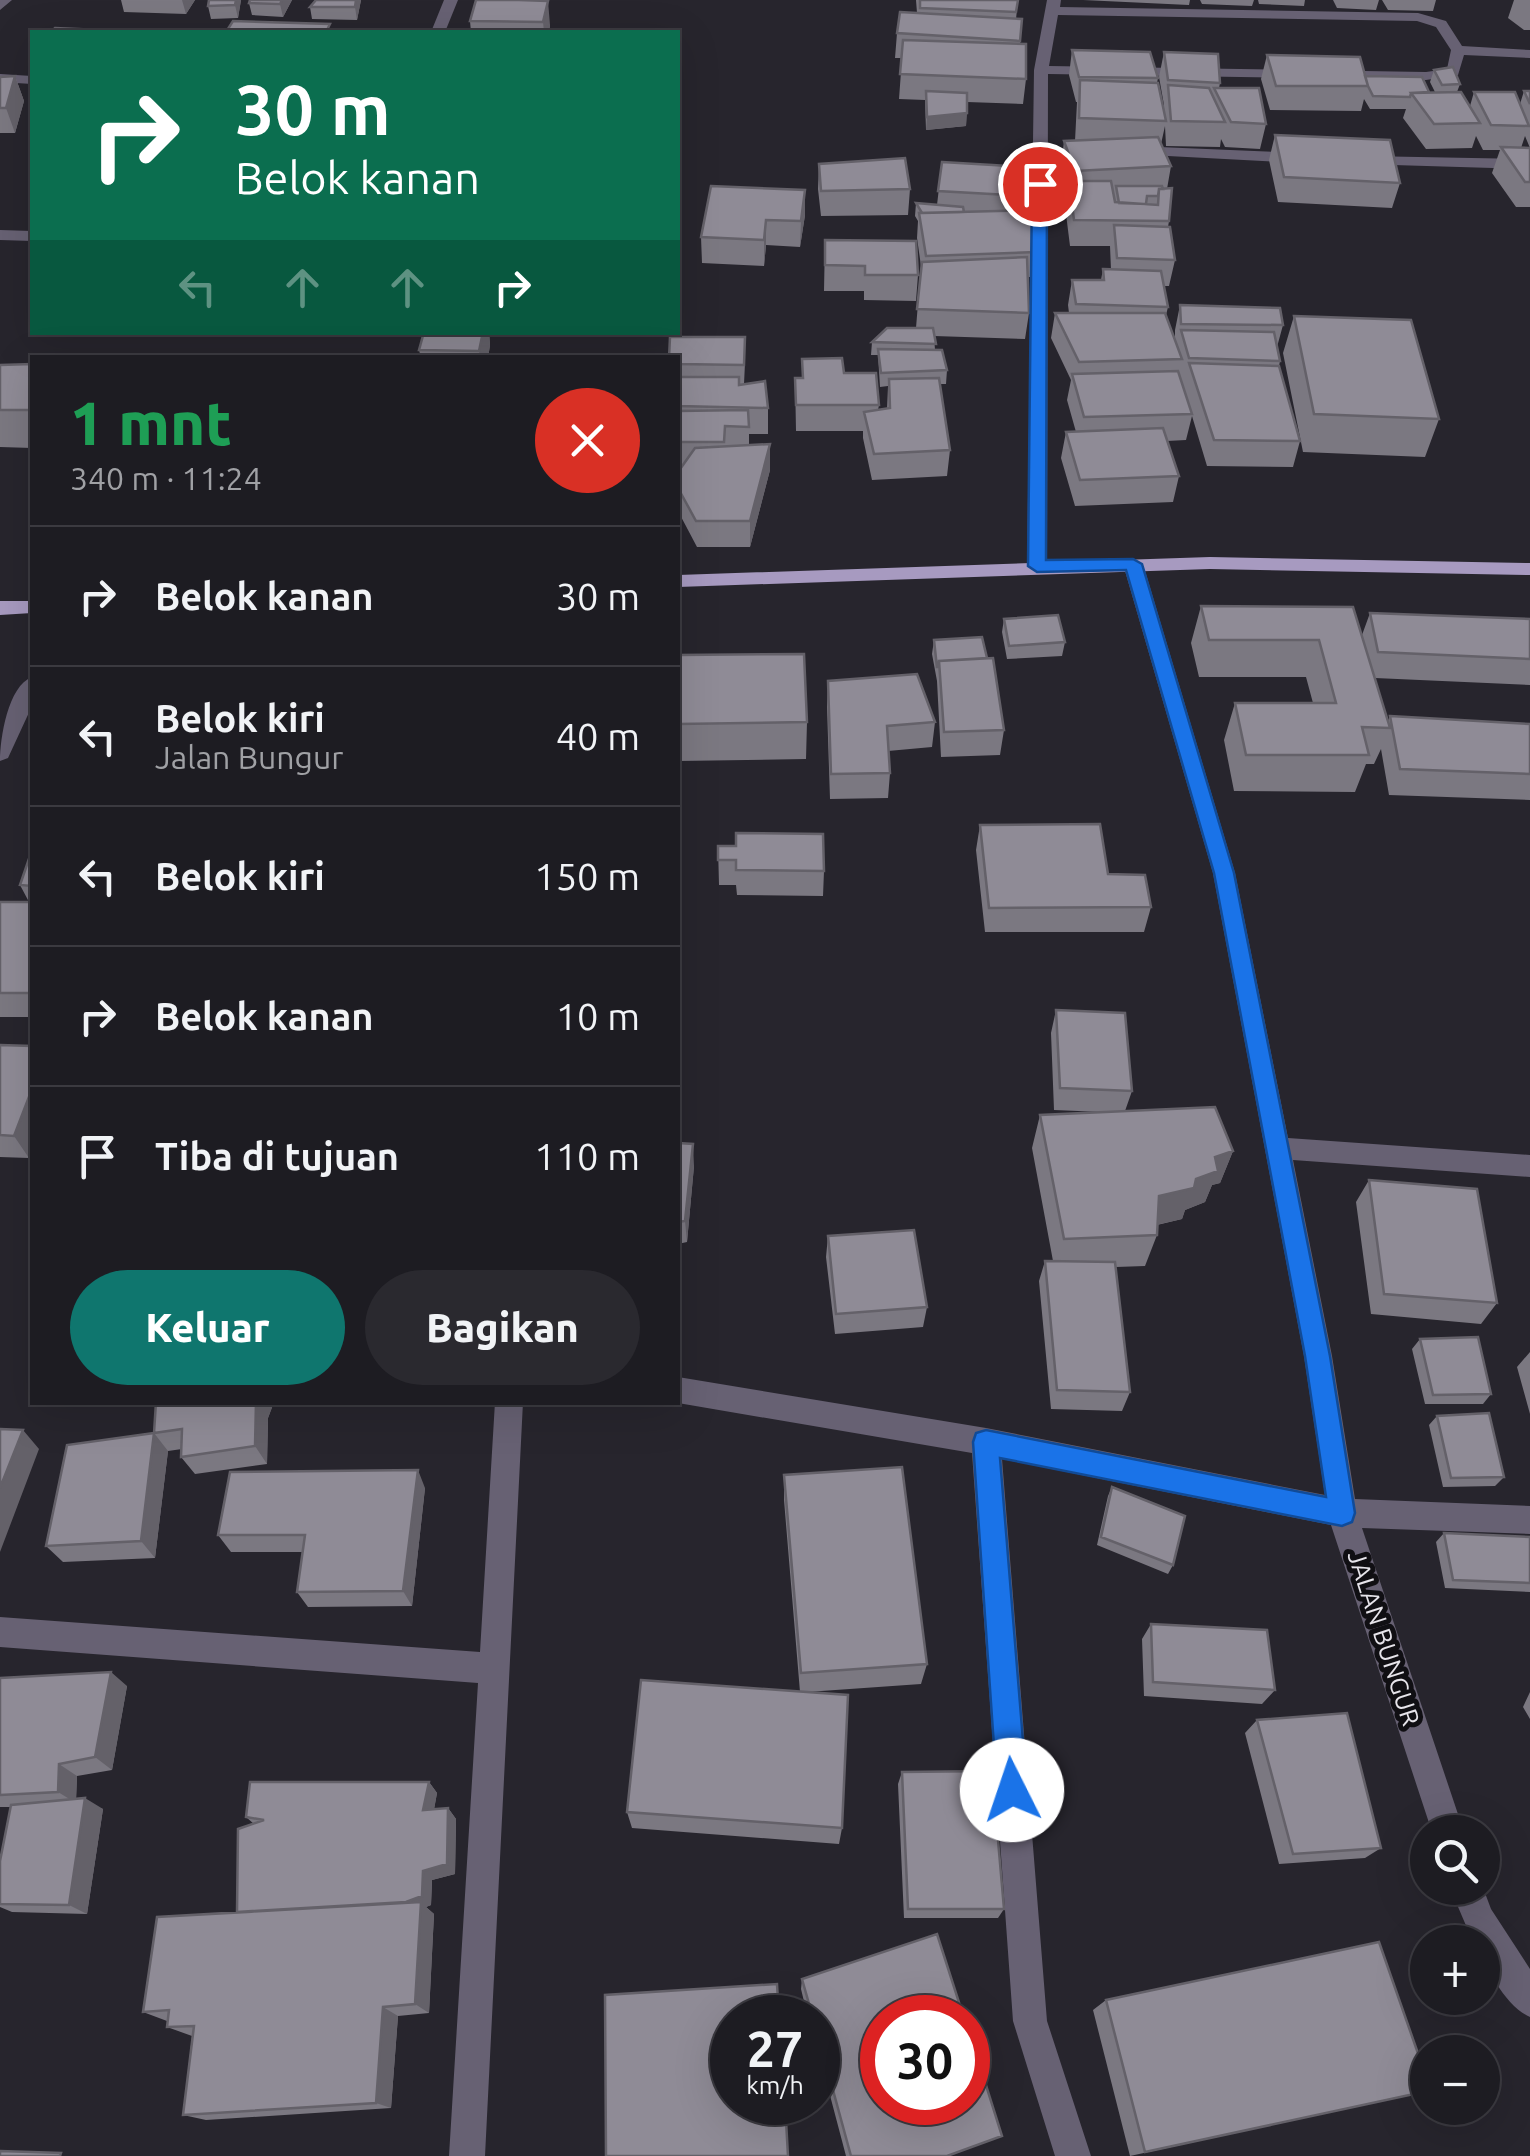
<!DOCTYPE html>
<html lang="id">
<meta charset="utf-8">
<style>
:root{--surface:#1d1c22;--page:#2a292f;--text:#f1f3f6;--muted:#a0a1a5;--line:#3b3a40;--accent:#0f766e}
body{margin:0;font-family:Ubuntu,sans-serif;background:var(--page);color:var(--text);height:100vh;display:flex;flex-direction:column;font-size:38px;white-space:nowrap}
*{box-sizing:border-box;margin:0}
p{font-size:32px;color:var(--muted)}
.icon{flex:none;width:55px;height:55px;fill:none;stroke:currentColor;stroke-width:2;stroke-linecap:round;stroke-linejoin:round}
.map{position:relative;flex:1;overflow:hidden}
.details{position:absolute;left:30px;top:355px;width:650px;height:1050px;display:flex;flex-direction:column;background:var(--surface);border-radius:0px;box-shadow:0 10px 40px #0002,0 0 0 2px var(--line)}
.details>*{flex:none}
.guide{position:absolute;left:30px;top:30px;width:650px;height:305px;border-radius:0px;box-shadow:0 10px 40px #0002,0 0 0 2px var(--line);background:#0b6e4f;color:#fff;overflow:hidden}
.controls{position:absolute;left:1410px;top:1815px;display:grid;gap:20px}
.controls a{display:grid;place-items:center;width:90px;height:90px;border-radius:50%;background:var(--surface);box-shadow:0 10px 40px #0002,0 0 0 2px var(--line);font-size:50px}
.speed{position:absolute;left:710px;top:1995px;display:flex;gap:20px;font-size:50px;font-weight:700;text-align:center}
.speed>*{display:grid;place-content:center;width:130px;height:130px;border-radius:50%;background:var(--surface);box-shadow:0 10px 40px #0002,0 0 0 2px var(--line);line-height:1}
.speed small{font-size:25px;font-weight:400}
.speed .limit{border:15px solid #d22;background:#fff;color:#111}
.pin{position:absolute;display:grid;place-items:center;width:85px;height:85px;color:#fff;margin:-42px;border:5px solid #fff;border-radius:50%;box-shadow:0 2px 10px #0007}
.me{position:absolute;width:110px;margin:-55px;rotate:356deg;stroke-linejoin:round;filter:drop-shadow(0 0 8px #0008)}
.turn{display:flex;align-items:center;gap:35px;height:210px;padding:0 40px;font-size:45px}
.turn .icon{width:130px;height:130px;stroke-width:2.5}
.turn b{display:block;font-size:70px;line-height:85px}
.lanes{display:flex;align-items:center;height:95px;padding:0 40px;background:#0003;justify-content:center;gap:50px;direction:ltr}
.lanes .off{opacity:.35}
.round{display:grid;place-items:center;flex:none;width:105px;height:105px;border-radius:52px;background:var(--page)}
.overview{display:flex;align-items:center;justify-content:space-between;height:170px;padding:0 40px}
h1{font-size:60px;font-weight:800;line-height:75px;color:#1e9e55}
.primary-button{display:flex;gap:20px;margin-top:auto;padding:20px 40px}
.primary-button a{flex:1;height:115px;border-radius:60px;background:var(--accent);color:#fff;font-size:40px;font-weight:800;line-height:115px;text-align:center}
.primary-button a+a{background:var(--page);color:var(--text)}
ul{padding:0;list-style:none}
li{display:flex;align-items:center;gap:30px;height:140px;padding:0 40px;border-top:2px solid var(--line)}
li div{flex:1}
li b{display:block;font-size:38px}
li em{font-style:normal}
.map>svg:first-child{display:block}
</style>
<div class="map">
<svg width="1530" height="2156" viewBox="0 0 1530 2156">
<rect width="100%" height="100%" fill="#27252d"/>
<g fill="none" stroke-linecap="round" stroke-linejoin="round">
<path fill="#676173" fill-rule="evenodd" d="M0 0H12L0 10Z
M444 0H458L445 32H431Z
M1047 0H1061L1060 7 1418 13 1446 21 1462 46 1530 50V58L1464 55 1458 75 1426 80 1048 74 1047 566 1037 572 1027 566 1034 70ZM1058 15 1417 21 1436 27 1451 50 1447 69 1426 72 1049 66Z
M0 74 32 76V84L0 82Z
M1135 146 1300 153 1308 158 1300 163 1130 154V148Z
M1365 156 1530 159V169L1360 164V158Z
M0 230 32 231V241L0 240Z
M1133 558 1143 564 1235 873 1288 1138 1530 1155V1177L1293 1160 1332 1356 1355 1499 1530 1506V1534L1362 1528 1464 1832H1432L1331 1525 1002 1459 1047 2021 1091 2156H1055L1013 2021 972 1453 678 1403V1377L986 1428 1325 1495 1304 1356 1213 873 1123 564Z
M32 677V706L8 758 0 761C0 738 8 686 32 677Z
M495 1402H523L485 2156H449L478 1683 0 1647V1617L480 1652Z
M1482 1885 1491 1909 1530 1969V2017C1508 2008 1482 1967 1482 1942H1473L1450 1888Z"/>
<path fill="#a79ac0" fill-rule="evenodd" d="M1210 557 1530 563V575L1210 569 678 587V575Z
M0 601H32V613L0 615Z"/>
</g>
<path fill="#7b7881" d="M121 0H195L186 14 124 12Z
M209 0H241L238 18 211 19 208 6Z
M250 0H292L283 17 252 15 249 3Z
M361 0 357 20 312 19 310 7Z
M476 0 550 25 549 32H471L470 21Z
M916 0H1018L1016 19H1022L1020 44 1026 79 1023 104 967 102 966 126 926 130 925 100 899 99 902 58H895L897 33 917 13Z
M1083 0H1190L1189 5Z
M1200 0H1254L1252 6 1202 4Z
M1258 0H1305L1304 6 1259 4Z
M1333 0H1379L1376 10 1337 8Z
M1382 0H1436L1433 11 1388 10Z
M1514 0H1530V30H1524L1508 18Z
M1072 50 1158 78 1157 83 1163 109 1164 105 1159 77 1164 52 1220 83 1219 88 1266 124 1260 149 1225 147 1221 139 1220 147 1166 146 1165 126 1161 144 1171 166 1167 189 1169 221 1168 227 1175 260 1169 286H1164L1168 307 1166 315 1175 340V330L1180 305 1283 325 1277 347 1280 361 1279 366 1300 441 1293 467 1207 466 1192 416 1186 440 1167 441 1179 476 1173 502 1075 506 1061 458 1066 432H1076L1067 400 1071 380 1051 338 1055 313H1069L1068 305 1072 280H1101L1103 269 1111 270 1110 246H1070L1065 206 1068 187 1061 166 1064 141H1075L1077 102H1076L1069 75Z
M1267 55 1365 76 1429 92H1435L1430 82 1434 70 1460 84 1457 92 1470 106 1474 92 1520 104 1524 91H1530V148L1525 136 1521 148H1530V207H1516L1492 173 1500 150H1483L1476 136 1472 148 1426 149 1403 118 1406 109H1370L1364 99 1361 111 1270 110 1261 79Z
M15 76 24 101 15 133H0V77Z
M1275 135 1400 183 1392 208 1278 202 1269 160Z
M942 162 1025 196 1023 211 1036 252 1032 277H1027L1029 313 1025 339 934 336 935 350 947 370 946 384H940L950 450 947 476 872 480 863 438V431H796L795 378H802V359L844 373 879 405 878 410 887 409 888 386 880 387 878 355H871L872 342 916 328 921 266 917 238 918 221 915 216 916 203 937 205Z
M819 164 910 189 908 215 821 216 818 189Z
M805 190V215L800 247 766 245 764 266 702 263 701 237Z
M825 240 918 275 916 301 864 300V291H824Z
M1294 316 1439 419 1425 457 1303 452 1283 353Z
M424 332H489L490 345 488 358H421L419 350Z
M678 358 745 363 744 384 768 408V434H749V445L770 470 750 547H697L678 511V472L680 469H678Z
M32 364V448L0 447V365Z
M1201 606 1362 635 1370 613 1530 619V685L1375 678 1388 721 1390 716 1530 724V800L1389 795 1381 749 1374 764H1366L1355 792 1234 791 1224 740 1235 703H1313L1306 677H1199L1191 643Z
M1004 619 1065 642 1062 656 1007 659 1002 632Z
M934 640 1004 730 1000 755 941 757 937 681 932 654Z
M678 655 807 722 806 759 678 761Z
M828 681 935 722 932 747 888 751 890 773 888 798 830 799 827 707Z
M980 825 1108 874 1151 907 1144 932H985L976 850Z
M718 846 824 871 823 896 737 895 736 885H719Z
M32 850V1017H0V902H29L20 885Z
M1056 1010 1132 1091 1125 1111 1233 1151 1220 1183 1212 1185 1205 1202 1185 1210 1182 1219 1157 1225V1235L1145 1266 1116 1267 1130 1392 1122 1411 1051 1409 1039 1281 1045 1261H1053L1032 1148 1040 1115 1102 1112 1054 1110 1051 1033Z
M0 1045 29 1158 0 1157Z
M678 1143 694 1166 687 1242 678 1244Z
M1369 1180 1497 1303 1481 1324 1371 1314 1356 1202Z
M828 1236 927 1307 923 1327 835 1334 826 1257Z
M1420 1339 1491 1394 1483 1404H1425L1412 1349Z
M1530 1352V1414L1517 1367Z
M156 1402H274L268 1418 267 1464 195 1474 181 1457 182 1449 168 1451 155 1558 63 1562 46 1546 154 1433Z
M1437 1416 1504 1477 1495 1486 1443 1487 1429 1425Z
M784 1475 927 1664 921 1684 807 1692 842 1828 839 1844 632 1828 627 1812 800 1692 784 1500Z
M1112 1487 1173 1565 1168 1574 1097 1545 1108 1496Z
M425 1488 412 1606 308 1607 297 1592 303 1552H231L218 1535Z
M1444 1533 1530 1537V1592L1445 1588 1436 1542Z
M1151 1624 1275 1690 1262 1704 1144 1696 1142 1639Z
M0 1678 127 1686 112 1770 77 1776 76 1799 103 1809 87 1914 12 1912 0 1907V1861L11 1807H0Z
M1530 1692V1719L1523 1707Z
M1257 1720 1381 1848 1365 1858 1279 1864 1245 1733Z
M902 1772 1004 1909 998 1918H904L898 1784Z
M429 1782 437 1793 434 1809 448 1808 456 1819 455 1874 432 1880 431 1905 426 1907 434 1914 429 2013 398 2016 391 2108 206 2120 183 2115 192 2036 167 2027V2021L143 2012 237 1912 254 1824 246 1817Z
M802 1979 950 2156H846L818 2050V2018H808L801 1989Z
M1106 2000 1428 2091 1130 2156 1093 2010Z"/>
<path fill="#646169" d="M182 0H195L186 14Z
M236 0H241L238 18 235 5Z
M282 0H292L283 17 280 4Z
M356 0H361L357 20 355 7Z
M548 1 550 25 549 32H544L543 22Z
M15 76 24 101 15 133 6 108Z
M967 113 966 126 926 130 927 117Z
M805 190V215L800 247 801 221Z
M766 220V245L764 266V240Z
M483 332H489L490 345 488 358H480L479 351Z
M770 444V470L750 547V521Z
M32 1089V1150L29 1158 14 1136Z
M693 1144 694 1166 687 1242 685 1221Z
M1233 1151 1220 1183 1212 1185 1205 1202 1185 1210 1182 1219 1147 1227 1159 1196 1196 1179 1215 1157Z
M256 1402H274L268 1418 267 1464 255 1446Z
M23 1430 39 1449 0 1552V1488Z
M154 1433 168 1451 155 1558 141 1541Z
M418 1470 425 1488 412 1606 403 1591Z
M111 1672 127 1686 112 1770 95 1757Z
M59 1764 77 1776 76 1803 58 1792Z
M429 1782 437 1793 432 1821 423 1810Z
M85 1798 103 1809 87 1914 69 1905Z
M448 1808 456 1819 455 1874 432 1880 431 1905 426 1907 434 1914 429 2013 415 2004 394 1907 423 1871Z
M383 2007 398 2016 391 2108 376 2103Z"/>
<path fill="#8f8b96" stroke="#646169" stroke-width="2.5" d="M209 0H236L235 5 208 6Z
M250 0H282L280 4 249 3Z
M316 0H356L355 7H310Z
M476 0H519L548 1 543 22 470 21Z
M920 0H1018L1016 12 920 8Z
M900 12 1022 19 1020 41 897 33Z
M233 21 330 24 326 32H226Z
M55 28 146 32H51Z
M903 40 1026 44V79L900 74Z
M1072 50 1150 52 1158 78 1079 77Z
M1164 52 1218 54 1220 83 1168 80Z
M1267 55 1360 57 1368 86H1276Z
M1453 67 1460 84 1442 85 1434 70Z
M15 76 6 108H0V77Z
M1365 76 1422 77 1429 92 1411 93 1410 97 1373 96 1368 86Z
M1080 80 1158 83 1166 121 1079 118Z
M1168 85 1209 88 1225 122 1171 121Z
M1214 88H1259L1266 124 1231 122Z
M926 91 967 93V113L927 117Z
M1524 91H1530V104Z
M1461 92 1480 123 1434 124 1411 93Z
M1474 92H1515L1529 126 1491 125Z
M1275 135 1390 140 1400 183 1284 177Z
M1158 137 1171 166 1075 171 1064 141Z
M1501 147 1530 148V182H1525Z
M905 158 910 189 821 191 819 164Z
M942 162 1026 167 1025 196 938 191Z
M1069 181H1111L1115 202 1158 205 1159 189 1172 188 1169 221 1074 220Z
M711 186 805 190 801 221 766 220 764 240 701 237Z
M1116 186H1162L1163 189H1159L1158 196H1147L1146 204 1119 203Z
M916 203 963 207 964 212 922 213Z
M1034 210 1036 252 926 256 919 213Z
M1114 225 1170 227 1175 260 1117 258Z
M825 240 916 241 918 275H865V266L825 265Z
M1027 257 1029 313 917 309 922 262Z
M1103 269 1161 271 1168 307 1076 304 1072 280H1104Z
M1180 305 1280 308 1283 325 1181 324Z
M1055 313H1165L1182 359 1079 362Z
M1294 316 1411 320 1439 419 1314 414Z
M887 328H933L936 344 872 342Z
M1181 330 1274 332 1280 361 1189 358Z
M424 332H483L479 351 419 350Z
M670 337H745L744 365 678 364V358H669Z
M878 349 942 350 947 370 881 373Z
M842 358 844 373H876L879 405H796L795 378H803L802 359Z
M1189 363 1279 366 1300 441 1214 440Z
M32 364V410H0V365Z
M1178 371 1192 414 1084 417 1072 374Z
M678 377H739V385L765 381 768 408 678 406Z
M939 378 950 450 874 454 864 412 890 408 889 379Z
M748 410 749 427 725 426 724 442H678V411Z
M1163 428 1179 476 1080 480 1066 432Z
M770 444 750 521H696L678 488V472L695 448Z
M1201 606 1353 607 1390 728 1362 727 1369 755H1246L1235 703H1336L1319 640H1209Z
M1370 613 1530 619V659L1378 652Z
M1058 615 1065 642 1009 646 1004 619Z
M982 637 987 658 939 661 937 668 934 640Z
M804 654 807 722 678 724V655Z
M993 658 1004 730 944 732 939 661Z
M917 674 935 722 887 726 890 773 831 774 828 681Z
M1390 716 1530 724V774L1400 769Z
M1100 824 1108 874 1145 875 1151 907 989 908 980 825Z
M736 833 823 834 824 871 736 870V860H718V846H736Z
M32 850V886L20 885Z
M0 902H32V993H0Z
M1056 1010 1125 1013 1132 1091 1060 1088Z
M0 1045 32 1046V1089L14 1136 0 1135Z
M1215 1107 1233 1151 1215 1157 1218 1171 1196 1179 1194 1188 1159 1196 1157 1235 1064 1239 1040 1115Z
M678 1143 693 1144 685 1221 678 1222Z
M1369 1180 1477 1189 1497 1303 1384 1294Z
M914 1230 927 1307 836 1314 828 1236Z
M1045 1261 1115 1262 1130 1392 1057 1390Z
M1478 1337 1491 1394 1433 1395 1420 1339Z
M156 1402H256L255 1446 181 1457 182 1429 154 1433Z
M1489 1413 1504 1477 1451 1478 1437 1416Z
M0 1429 23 1430 0 1488Z
M154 1433 141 1541 46 1546 67 1445Z
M902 1467 927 1664 801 1673 784 1475Z
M418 1470 403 1591 297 1592 305 1535H218L230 1472Z
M1112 1487 1185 1516 1173 1565 1101 1537Z
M1444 1533 1530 1537V1583L1453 1580Z
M1151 1624 1267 1630 1275 1690 1153 1682Z
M111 1672 95 1757 59 1764 58 1792 0 1795V1678Z
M641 1680 848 1695 842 1828 627 1812Z
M1347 1713 1381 1848 1293 1854 1257 1720Z
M992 1771 1004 1909H908L902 1772Z
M250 1782H429L423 1810 448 1808 447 1864 423 1871 422 1896 406 1902 237 1912 238 1829 264 1820 246 1817Z
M85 1798 69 1905 0 1904V1861L11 1805Z
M421 1902 415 2004 383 2007 376 2103 183 2115 194 2026 167 2027 169 2010 143 2012 157 1917Z
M937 1934 964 2018H882V2102H968V2028L1002 2136 947 2156H851L818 2035V2018H813L802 1979Z
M1379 1942 1428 2082V2091L1145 2152 1106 2000Z
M777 1984 779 2018H732V2102H785L788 2156H606L605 1995Z
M0 2151 61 2153 60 2156H0Z"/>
<path fill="#1a73e8" stroke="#114b97" stroke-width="2.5" d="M1040 180 1047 184 1046 560 1133 559 1142 564 1234 873 1330 1356 1355 1513 1352 1522 1342 1526 1000 1458 1027 1790 1023 1800 1012 1804 1002 1800 997 1790 973 1442 976 1433 986 1430 1326 1497 1305 1356 1214 873 1126 570 1037 572 1028 566 1032 184Z"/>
<g text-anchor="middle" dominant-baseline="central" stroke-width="10" stroke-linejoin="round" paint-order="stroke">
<g font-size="25" fill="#e7e5eb" stroke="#100f13">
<text transform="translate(1384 1638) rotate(72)">JALAN BUNGUR</text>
</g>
</g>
</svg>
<div class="controls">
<a><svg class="icon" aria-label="search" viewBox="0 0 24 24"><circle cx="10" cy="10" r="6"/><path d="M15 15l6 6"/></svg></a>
<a>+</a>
<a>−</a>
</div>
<div class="speed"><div>27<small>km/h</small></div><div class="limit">30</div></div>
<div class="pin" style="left:1040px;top:184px;background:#d93025"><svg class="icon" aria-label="arrive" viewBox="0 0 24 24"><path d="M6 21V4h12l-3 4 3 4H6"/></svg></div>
<svg class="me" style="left:1012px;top:1790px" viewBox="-20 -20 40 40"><circle r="19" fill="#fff"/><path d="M0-13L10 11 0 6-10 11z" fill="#1a73e8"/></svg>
<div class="guide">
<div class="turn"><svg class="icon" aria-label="right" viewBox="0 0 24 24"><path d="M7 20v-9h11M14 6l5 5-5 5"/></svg><div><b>30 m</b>Belok kanan</div></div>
<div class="lanes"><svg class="icon off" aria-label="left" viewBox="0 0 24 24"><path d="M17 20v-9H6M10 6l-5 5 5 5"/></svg><svg class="icon off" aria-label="ahead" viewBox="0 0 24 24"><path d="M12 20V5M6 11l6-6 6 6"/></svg><svg class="icon off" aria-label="ahead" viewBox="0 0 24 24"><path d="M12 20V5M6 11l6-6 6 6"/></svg><svg class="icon" aria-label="right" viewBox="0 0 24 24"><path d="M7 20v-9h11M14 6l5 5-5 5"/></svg></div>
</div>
<section class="details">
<div class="overview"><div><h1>1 mnt</h1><p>340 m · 11:24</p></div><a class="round" style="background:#d93025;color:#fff"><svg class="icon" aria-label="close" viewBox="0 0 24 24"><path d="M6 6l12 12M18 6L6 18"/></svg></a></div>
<ul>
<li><svg class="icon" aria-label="right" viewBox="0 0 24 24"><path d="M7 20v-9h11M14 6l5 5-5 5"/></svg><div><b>Belok kanan</b></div><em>30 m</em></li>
<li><svg class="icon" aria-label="left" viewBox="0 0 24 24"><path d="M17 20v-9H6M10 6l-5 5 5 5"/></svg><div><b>Belok kiri</b><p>Jalan Bungur</p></div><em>40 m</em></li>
<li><svg class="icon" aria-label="left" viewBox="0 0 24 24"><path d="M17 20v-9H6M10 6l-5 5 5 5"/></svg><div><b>Belok kiri</b></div><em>150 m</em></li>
<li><svg class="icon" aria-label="right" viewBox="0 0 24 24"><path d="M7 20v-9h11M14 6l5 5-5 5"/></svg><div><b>Belok kanan</b></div><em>10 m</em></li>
<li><svg class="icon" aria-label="arrive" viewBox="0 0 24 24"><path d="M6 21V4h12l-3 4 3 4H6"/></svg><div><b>Tiba di tujuan</b></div><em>110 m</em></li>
</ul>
<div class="primary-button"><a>Keluar</a><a>Bagikan</a></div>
</section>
</div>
